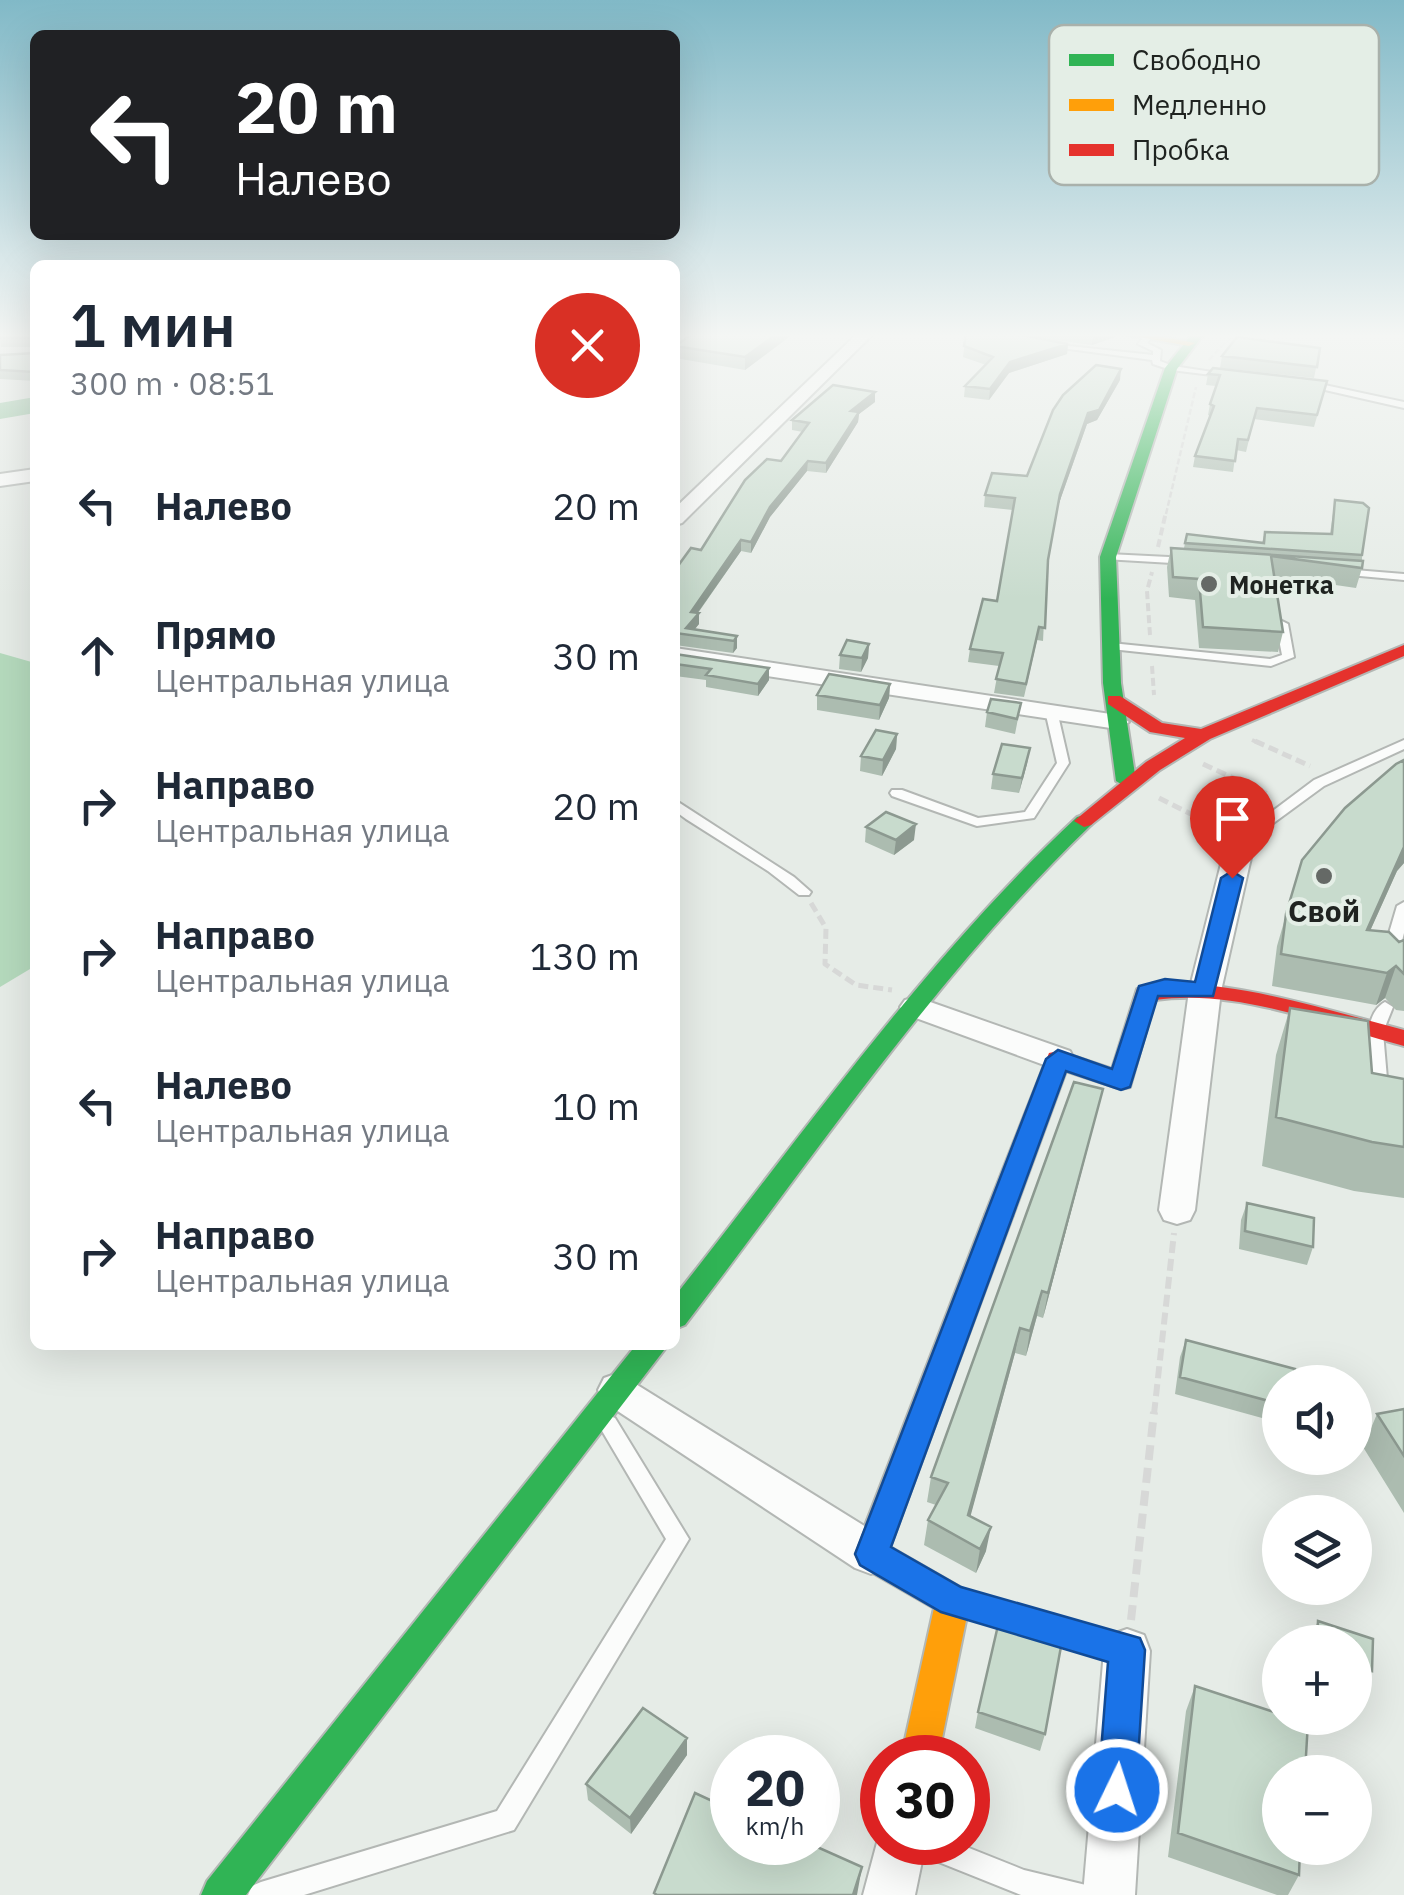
<!DOCTYPE html>
<html lang="ru">
<meta charset="utf-8">
<style>
:root{--surface:#fff;--page:#f6f6f7;--text:#1f2937;--muted:#747a83}
body{margin:0;font-family:"IBM Plex Sans",sans-serif;background:var(--page);color:var(--text);height:100vh;display:flex;flex-direction:column;font-size:38px;white-space:nowrap}
*{box-sizing:border-box;margin:0}
p{font-size:32px;color:var(--muted)}
.icon{flex:none;width:55px;height:55px;fill:none;stroke:currentColor;stroke-width:2;stroke-linecap:round;stroke-linejoin:round}
.map{position:relative;flex:1;overflow:hidden}
.sheet{position:absolute;left:30px;top:260px;width:650px;height:1090px;display:flex;flex-direction:column;background:var(--surface);border-radius:15px;box-shadow:0 10px 40px #0002}
.sheet>*{flex:none}
.guide{position:absolute;left:30px;top:30px;width:650px;height:210px;border-radius:15px;box-shadow:0 10px 40px #0002;background:#202124;color:#fff;overflow:hidden}
.fabs{position:absolute;left:1262px;top:1365px;display:grid;gap:20px}
.fabs a{display:grid;place-items:center;width:110px;height:110px;border-radius:50%;background:var(--surface);box-shadow:0 10px 40px #0002;font-size:50px}
.speed{position:absolute;left:710px;top:1735px;display:flex;gap:20px;font-size:50px;font-weight:700;text-align:center}
.speed>*{display:grid;place-content:center;width:130px;height:130px;border-radius:50%;background:var(--surface);box-shadow:0 10px 40px #0002;line-height:1}
.speed small{font-size:25px;font-weight:400}
.speed .limit{border:15px solid #d22;background:#fff;color:#111}
.pin{position:absolute;display:grid;place-items:center;width:85px;height:85px;color:#fff;margin:-102px -42px;border-radius:50% 50% 50% 0;rotate:-45deg;box-shadow:0 0 10px #0007}
.pin .icon{rotate:45deg}
.me{position:absolute;width:110px;margin:-55px;rotate:4deg;stroke-linejoin:round;filter:drop-shadow(0 0 8px #0008)}
.turn{display:flex;align-items:center;gap:35px;height:210px;padding:0 40px;font-size:45px}
.turn .icon{width:130px;height:130px;stroke-width:2.5}
.turn b{display:block;font-size:70px;line-height:85px}
.round{display:grid;place-items:center;flex:none;width:105px;height:105px;border-radius:52px;background:var(--page)}
.summary{display:flex;align-items:center;justify-content:space-between;height:170px;padding:0 40px}
h1{font-size:60px;font-weight:600;line-height:75px}
ul{padding:0;list-style:none}
li{display:flex;align-items:center;gap:30px;height:150px;padding:0 40px}
li div{flex:1}
li b{display:block;font-size:38px}
li em{font-style:normal}
.map>svg:first-child{display:block}
</style>
<div class="map">
<svg width="1404" height="1895" viewBox="0 0 1404 1895">
<rect width="100%" height="100%" fill="#e6ece7"/>
<path fill="#b5dabd" d="M0 653 35 663V966L0 987Z"/>
<g fill="none" stroke-linecap="round" stroke-linejoin="round">
<path fill="#86c196" fill-rule="evenodd" d="M35 397V413L0 419V403Z"/>
<g stroke="#b3b7b4" stroke-width="4">
<path id="lane" d="M1145 335 1152 337 1147 343 1161 350 1160 361 1173 366 1232 375 1228 377 1171 370 1153 364 1152 360 1046 346 1050 344 1153 355V351L1138 344Z
M1306 381 1404 402V408L1303 385 1302 383Z
M1108 554 1189 558 1194 561 1189 564 1104 559V555Z
M1342 569 1404 574V580L1338 574 1337 572Z
M1282 621 1288 624 1294 657 1271 666 1111 649 1105 646 1111 643 1270 659 1282 655 1276 624Z
M1052 711 1058 715 1069 763 1034 818 977 826 892 796 890 793 892 790H902L978 818 1025 812 1057 763 1046 715Z
M1404 740V749L1324 786 1246 843 1241 844 1234 840 1314 780Z
M675 800 794 877 811 892 809 895H799L768 871 686 819 675 811Z
M1404 902V933L1398 957 1395 960H1385L1382 957 1397 906Z
M1385 1002 1393 1007 1383 1032 1389 1102 1404 1104V1116L1375 1110 1373 1106C1370 1078 1357 1017 1385 1002Z
M608 1415 615 1418 689 1539 514 1830 304 1895H248L252 1886 261 1882 497 1811 666 1539 598 1424 601 1418Z
M966 1594 1122 1638 1130 1641 1134 1649 1130 1657 1122 1660 966 1616 958 1613 955 1605 958 1597Z
M907 1842H954L1024 1870 1090 1886 1094 1895H1021L911 1851Z"/>
</g>
<g stroke="#b3b7b4" stroke-width="4">
<path id="street" d="M857 334H873L682 523 675 525V508Z
M35 469V481L0 486V474Z
M675 648 1117 715 1129 722 1117 729 675 662Z
M1241 832 1255 840 1221 991 1195 1210 1190 1220 1177 1224 1164 1220 1159 1210 1189 991 1227 840Z
M916 997 1070 1051 1074 1059 1070 1067 1058 1070 905 1014 900 1007 905 1000Z
M618 1373 887 1540 893 1554 887 1568 871 1574 855 1568 604 1402 598 1390 604 1378Z
M1127 1629 1144 1635 1150 1651 1135 1895H1083L1104 1651 1110 1635Z
M882 1824V1842H926L915 1895H863Z"/>
</g>
<g stroke="#b3b7b4" stroke-width="4">
<path id="fast" d="M1192 334H1204L1177 369 1116 557 1121 683 1136 781 1126 787 1116 781 1103 683 1100 557 1165 368Z
M1084 815 1094 821 1091 825C938 972 814 1157 685 1325L675 1329V1296C804 1133 925 959 1077 817Z
M636 1345H668L246 1895H201L207 1881Z"/>
</g>
<g stroke="#b3b7b4" stroke-width="4">
<path id="slow" d="M1122 334H1148L1195 343 1189 346Z
M999 1205 1009 1208 1013 1215 890 1547 965 1590 970 1601 938 1758H901L934 1608 859 1565 854 1554 985 1215 989 1208Z"/>
</g>
<g stroke="#b3b7b4" stroke-width="4">
<path id="jam" d="M1404 645V656L1210 739 1160 770 1091 825 1084 827 1074 821 1146 762 1185 738 1150 732 1108 704V696H1120L1162 723 1201 729Z
M1172 983C1252 985 1327 1010 1404 1030V1046C1325 1025 1238 988 1155 1000L1130 1087 1121 1089 1066 1071 1013 1215 1009 1222 999 1225 989 1222 985 1215 1049 1053 1058 1051 1112 1069 1137 989Z"/>
</g>
<path stroke="#d7d8d7" stroke-width="2.5" stroke-dasharray="6 2.5" stroke-linecap="butt" d="M1209 360 1233 334
M1166 514 1196 387"/>
<path stroke="#d7d8d7" stroke-width="4" stroke-dasharray="8 4" stroke-linecap="butt" d="M1158 547 1166 512
M1150 635 1147 591 1152 572
M1152 666 1154 695
M1252 740 1261 744"/>
<path stroke="#d7d8d7" stroke-width="5" stroke-dasharray="10 5" stroke-linecap="butt" d="M1255 741 1310 766
M1203 764 1270 795
M1159 798 1221 829
M811 903 826 928 825 964 856 985 892 990"/>
<path stroke="#d7d8d7" stroke-width="6" stroke-dasharray="12 6" stroke-linecap="butt" d="M1154 1414 1174 1233"/>
<path stroke="#d7d8d7" stroke-width="8" stroke-dasharray="15 8" stroke-linecap="butt" d="M1131 1620 1154 1412"/>
<use href="#lane" fill="#fbfcfb" fill-rule="evenodd"/>
<use href="#street" fill="#fbfcfb" fill-rule="evenodd"/>
<use href="#fast" fill="#30b455" fill-rule="evenodd"/>
<use href="#slow" fill="#ff9f0a" fill-rule="evenodd"/>
<use href="#jam" fill="#e5322d" fill-rule="evenodd"/>
</g>
<path fill="#acbcb0" d="M35 334V347H1L0 336Z
M692 334H793L745 370 675 358V346Z
M966 334H1116L1115 337 1092 345 1040 338 1068 344 1067 354 1009 373 989 400 964 397 965 386 986 365 963 357Z
M1320 348 1314 378 1220 368 1222 356Z
M35 353V381L0 379V355Z
M1208 374 1327 381 1314 427 1254 419 1246 452 1236 450 1233 472 1193 467 1195 456 1210 416 1208 415 1210 404 1216 386 1206 385Z
M1120 380 1097 420 1087 424 1058 506 1047 563 1043 641 1037 640 1024 697 994 693 999 666 968 662 970 649 997 601 1013 510 984 507 985 495 1027 476Z
M875 402 859 414 858 422 826 473 807 471 770 517 751 553 741 551 698 613 699 624 694 630 737 636V648L733 653 675 645V570L701 550 781 461 803 432 792 430V420Z
M1335 500 1362 555V568L1356 588 1274 576 1283 632 1278 652 1199 648 1195 600 1169 597 1167 567 1171 548H1184L1187 534 1262 543 1265 532 1330 534Z
M869 644 868 658 861 672 839 669 840 655Z
M675 654 769 668V680L758 696 706 687V680L675 676Z
M890 684 889 698 879 720 817 710V695Z
M1021 703 1015 734 985 727 987 712Z
M897 734 896 749 882 776 860 771 861 756Z
M1030 748 1019 793 991 789 993 774Z
M1404 760V863L1397 871 1370 931 1399 942 1404 940V1011L1396 1010 1385 998 1376 1005 1272 986 1277 946 1302 860Z
M866 827 914 840 894 855 865 842Z
M1290 1008 1372 1073 1404 1079V1198L1354 1191 1262 1166 1276 1055Z
M1103 1089 1043 1318 1037 1316 1026 1356 1015 1353 970 1516 986 1551 976 1573 924 1545 928 1520 936 1505 927 1502 931 1477Z
M1247 1203 1313 1247 1307 1265 1239 1249 1241 1220Z
M1186 1340 1280 1382V1423L1175 1394 1180 1357Z
M1404 1409V1513L1363 1447 1377 1414Z
M1318 1621 1373 1639 1372 1671 1368 1680 1355 1676V1642H1313L1314 1630Z
M1195 1686 1299 1875 1288 1895H1277L1168 1857 1186 1711Z
M978 1712 1045 1734 1040 1751 975 1728Z
M687 1738V1755L631 1834 588 1800 586 1784Z"/>
<path fill="#8c9990" d="M777 334H793L745 370V357Z
M1097 334H1116L1115 337 1092 345 1093 335Z
M1068 344 1067 354 1009 373 989 400 990 389 1010 362Z
M1121 369 1120 380 1097 420 1087 424 1058 506 1060 494 1088 413Z
M875 392V402L859 414 858 422 826 473V463L851 411Z
M808 461 807 471 770 517 751 553V542L770 507Z
M741 540V551L694 618 699 613V624L690 635 686 628 691 612Z
M737 636V648L733 653 734 641Z
M869 644 868 658 861 672 862 658Z
M769 668V680L758 696V684Z
M890 684 889 698 879 720 880 705Z
M897 734 896 749 882 776 883 760Z
M1030 748 1027 764 1019 793 1022 778Z
M916 824 914 840 894 855 896 840Z
M1404 847V863L1397 871 1356 962 1367 930Z
M1396 966 1385 998 1376 1005 1387 973Z
M1103 1089 1097 1113 1043 1318 1048 1293Z
M1042 1291 1037 1316 1026 1356 1030 1331Z
M1020 1328 1015 1353 964 1540 968 1515Z
M991 1527 986 1551 976 1573 980 1549Z
M687 1738V1755L631 1834 630 1818Z
M862 1867 857 1895H853Z"/>
<path fill="#c8dbcd" stroke="#8c9990" stroke-width="2.5" d="M1 334H35V338H0Z
M692 334H777L745 357 675 346Z
M966 334H1017L1068 344 1010 362 990 389 965 386 993 357 964 346Z
M1237 337 1320 348 1317 367 1222 356Z
M35 353V372L0 370V355Z
M1096 365 1121 369 1099 410 1088 413 1060 494 1048 560 1045 628 1039 627 1026 684 996 679 1003 653 970 649 983 599 997 601 1015 498 985 495 992 473 1027 476 1053 410 1063 395Z
M1213 368 1327 381 1317 415 1257 408 1248 440 1238 439 1235 461 1195 456 1214 406 1210 404 1220 375 1208 374Z
M833 385 875 392 851 411 859 412 826 463 808 461 770 507 751 542 741 540 691 612 699 613 686 628 737 636 734 641 675 633V570L691 548 701 550 745 480 767 459 781 461 809 423 792 420Z
M1335 500 1363 503 1369 508 1362 555 1185 543 1187 534 1264 543 1265 532 1332 534Z
M1171 548 1363 561 1362 568 1271 556 1283 632 1203 627 1199 579 1173 577Z
M847 640 869 644 862 658 840 655Z
M675 654 769 668 758 684 706 675 711 669 675 664Z
M829 674 890 684 880 705 817 695Z
M991 699 1021 703 1017 719 987 712Z
M876 730 897 734 883 760 861 756Z
M1002 744 1030 748 1022 778 993 774Z
M1404 760V847L1367 930 1389 932 1399 942 1404 940V974L1396 966 1387 973 1281 954 1286 914 1302 860 1345 808 1396 764Z
M886 812 916 824 896 840 866 827Z
M1290 1008 1368 1021 1372 1073 1404 1079V1147L1372 1142 1276 1117Z
M1074 1082 1103 1089 1048 1293 1042 1291 1030 1331 1020 1328 968 1515 991 1527 980 1549 928 1520 948 1483 931 1477Z
M1247 1203 1314 1218 1313 1247 1245 1231Z
M1186 1340 1295 1369 1294 1382H1280V1404L1180 1377Z
M1404 1409V1456L1377 1414Z
M999 1621 1062 1641 1045 1734 978 1712Z
M1318 1621 1373 1639 1372 1671 1355 1666V1642H1317Z
M1195 1686 1280 1714V1718H1292L1308 1722 1305 1772H1280V1848H1300L1299 1875 1178 1833Z
M643 1708 687 1738 630 1818 586 1784Z
M695 1793 732 1810V1842H806L862 1867 853 1895H657L654 1893Z"/>
<linearGradient id="sky" x2="0" y2="1"><stop stop-color="#81b9c7"/><stop offset="0.56" stop-color="#f4f6f4"/><stop offset="1" stop-color="#f4f6f4" stop-opacity="0"/></linearGradient>
<rect width="1404" height="599" fill="url(#sky)"/>
<path fill="#1a73e8" stroke="#114b97" stroke-width="2.5" d="M1232 871 1243 878 1213 996H1158L1130 1087 1121 1090 1066 1071 891 1547 961 1587 1140 1638 1145 1650 1136 1790 1130 1804 1117 1809 1104 1804 1098 1790 1108 1662 941 1612 860 1565 855 1554 1046 1059 1058 1050 1112 1069 1139 986 1165 979 1195 982 1221 878Z"/>
<g fill="#656966" stroke="#e4eee6" stroke-width="4">
<circle cx="1209" cy="584" r="10"/>
<circle cx="1324" cy="876" r="10"/>
</g>
<g text-anchor="middle" dominant-baseline="central" stroke-width="8" stroke-linejoin="round" paint-order="stroke">
<g font-size="25" font-weight="bold" fill="#1f2320" stroke="#e4eee6" text-anchor="start">
<text x="1229" y="584">Монетка</text>
</g>
<g font-size="30" font-weight="bold" fill="#1f2320" stroke="#e4eee6">
<text x="1324" y="910">Свой</text>
</g>
</g>
<rect x="1049" y="25" width="330" height="160" rx="15" fill="#e4eee6" stroke="#a9b1ab" stroke-width="2.5"/>
<rect x="1069" y="54" width="45" height="12" fill="#30b455"/>
<rect x="1069" y="99" width="45" height="12" fill="#ff9f0a"/>
<rect x="1069" y="144" width="45" height="12" fill="#e5322d"/>
<g font-size="28" fill="#1f2320">
<text x="1132" y="70">Свободно</text>
<text x="1132" y="115">Медленно</text>
<text x="1132" y="160">Пробка</text>
</g>
</svg>
<div class="fabs">
<a><svg class="icon" aria-label="sound" viewBox="0 0 24 24"><path d="M4 9h4l5-4v14l-5-4H4zM17 9q2 3 0 6"/></svg></a>
<a><svg class="icon" aria-label="layers" viewBox="0 0 24 24"><path d="M12 4l9 5-9 5-9-5zM3 14l9 5 9-5"/></svg></a>
<a>+</a>
<a>−</a>
</div>
<div class="speed"><div>20<small>km/h</small></div><div class="limit">30</div></div>
<div class="pin" style="left:1232px;top:878px;background:#d93025"><svg class="icon" aria-label="arrive" viewBox="0 0 24 24"><path d="M6 21V4h12l-3 4 3 4H6"/></svg></div>
<svg class="me" style="left:1117px;top:1790px" viewBox="-20 -20 40 40"><circle r="17" fill="#1a73e8" stroke="#fff" stroke-width="3"/><path d="M0-11L8 9 0 5-8 9z" fill="#fff"/></svg>
<div class="guide">
<div class="turn"><svg class="icon" aria-label="left" viewBox="0 0 24 24"><path d="M17 20v-9H6M10 6l-5 5 5 5"/></svg><div><b>20 m</b>Налево</div></div>
</div>
<section class="sheet">
<div class="summary"><div><h1>1 мин</h1><p>300 m · 08:51</p></div><a class="round" style="background:#d93025;color:#fff"><svg class="icon" aria-label="close" viewBox="0 0 24 24"><path d="M6 6l12 12M18 6L6 18"/></svg></a></div>
<ul>
<li><svg class="icon" aria-label="left" viewBox="0 0 24 24"><path d="M17 20v-9H6M10 6l-5 5 5 5"/></svg><div><b>Налево</b></div><em>20 m</em></li>
<li><svg class="icon" aria-label="ahead" viewBox="0 0 24 24"><path d="M12 20V5M6 11l6-6 6 6"/></svg><div><b>Прямо</b><p>Центральная улица</p></div><em>30 m</em></li>
<li><svg class="icon" aria-label="right" viewBox="0 0 24 24"><path d="M7 20v-9h11M14 6l5 5-5 5"/></svg><div><b>Направо</b><p>Центральная улица</p></div><em>20 m</em></li>
<li><svg class="icon" aria-label="right" viewBox="0 0 24 24"><path d="M7 20v-9h11M14 6l5 5-5 5"/></svg><div><b>Направо</b><p>Центральная улица</p></div><em>130 m</em></li>
<li><svg class="icon" aria-label="left" viewBox="0 0 24 24"><path d="M17 20v-9H6M10 6l-5 5 5 5"/></svg><div><b>Налево</b><p>Центральная улица</p></div><em>10 m</em></li>
<li><svg class="icon" aria-label="right" viewBox="0 0 24 24"><path d="M7 20v-9h11M14 6l5 5-5 5"/></svg><div><b>Направо</b><p>Центральная улица</p></div><em>30 m</em></li>
</ul>
</section>
</div>
